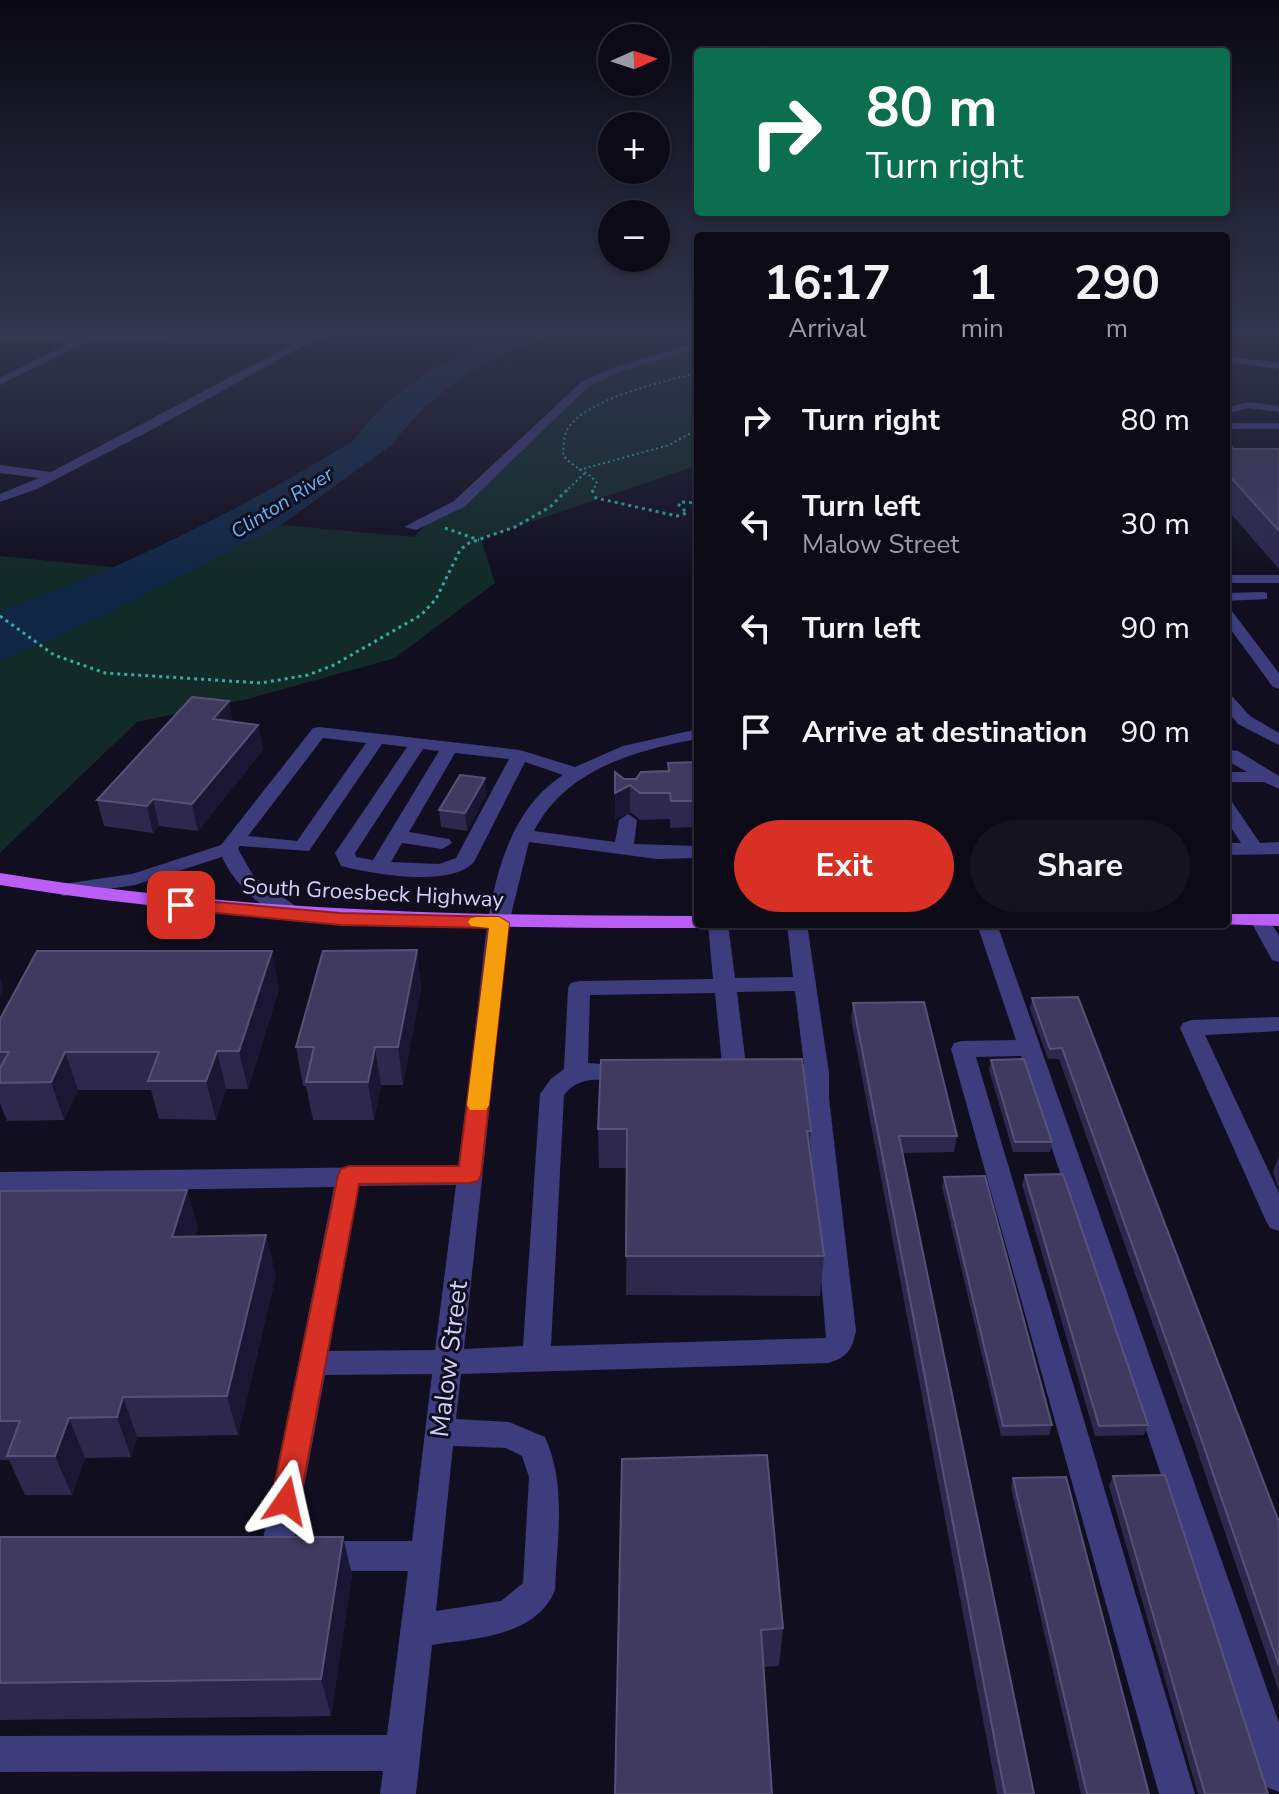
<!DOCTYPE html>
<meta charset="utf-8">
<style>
:root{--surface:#0d0a18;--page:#161321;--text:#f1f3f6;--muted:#9a9aa2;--line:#2d2b37;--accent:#d93025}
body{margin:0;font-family:"Nunito Sans",sans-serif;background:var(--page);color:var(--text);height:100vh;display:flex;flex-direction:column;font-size:30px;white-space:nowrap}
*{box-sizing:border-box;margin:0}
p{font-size:26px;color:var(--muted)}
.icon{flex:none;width:44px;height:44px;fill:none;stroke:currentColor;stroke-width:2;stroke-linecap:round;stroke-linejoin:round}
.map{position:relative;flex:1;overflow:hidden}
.sheet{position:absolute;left:694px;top:232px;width:536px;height:696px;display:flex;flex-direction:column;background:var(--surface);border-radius:8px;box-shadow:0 2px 6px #0004,0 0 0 2px var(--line)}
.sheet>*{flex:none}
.banner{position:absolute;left:694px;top:48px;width:536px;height:168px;border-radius:8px;box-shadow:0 2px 6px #0004,0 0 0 2px var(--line);background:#0b6e4f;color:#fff;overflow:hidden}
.needle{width:52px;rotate:87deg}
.controls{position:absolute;left:598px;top:24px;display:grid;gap:16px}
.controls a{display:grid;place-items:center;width:72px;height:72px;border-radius:50%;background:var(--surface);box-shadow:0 2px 6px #0004,0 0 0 2px var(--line);font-size:40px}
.pin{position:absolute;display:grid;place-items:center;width:68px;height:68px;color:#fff;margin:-34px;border-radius:16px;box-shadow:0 4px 12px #0006}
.me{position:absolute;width:88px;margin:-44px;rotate:11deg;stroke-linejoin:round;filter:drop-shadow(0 0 6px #0008)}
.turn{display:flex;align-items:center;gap:28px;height:168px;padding:0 40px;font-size:36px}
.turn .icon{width:104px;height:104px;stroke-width:2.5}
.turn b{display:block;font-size:56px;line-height:68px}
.eta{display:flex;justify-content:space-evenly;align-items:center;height:136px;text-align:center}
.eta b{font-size:48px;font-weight:700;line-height:56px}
.button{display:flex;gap:16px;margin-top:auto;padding:16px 40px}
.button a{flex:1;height:92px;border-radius:48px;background:var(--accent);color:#fff;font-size:32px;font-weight:700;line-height:92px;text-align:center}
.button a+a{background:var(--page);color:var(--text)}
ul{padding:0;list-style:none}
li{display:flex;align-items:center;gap:24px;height:104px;padding:0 40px}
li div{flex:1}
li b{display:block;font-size:30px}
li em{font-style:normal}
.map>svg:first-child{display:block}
</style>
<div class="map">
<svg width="1279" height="1794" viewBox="0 0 1279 1794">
<rect width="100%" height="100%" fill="#110e20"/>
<path fill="#122a28" d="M698 345V465L481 539 495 583 395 658 248 699 137 722 0 853V556L181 574 281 525 414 537 431 518 459 504 597 377Z"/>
<path fill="#112746" d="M517 330H568C501 348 434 387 393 444L281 525 91 622 0 661V611C125 568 240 510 353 441 390 389 456 351 517 330Z"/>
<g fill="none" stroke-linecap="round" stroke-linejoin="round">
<path stroke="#35aca2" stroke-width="2" stroke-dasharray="2 3" stroke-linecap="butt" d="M579 470 669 445 698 429
M565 492 585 473
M592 492 597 483C588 471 573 468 563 455 564 447 563 437 567 430 584 399 665 381 698 373"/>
<path stroke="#35aca2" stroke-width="3" stroke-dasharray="3 4" stroke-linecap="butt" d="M592 490 596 498 677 516 687 513 679 505 680 502 698 503
M445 528 479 540
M0 616 54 655 105 673 261 683 308 675 334 665 421 615 436 599 460 550 469 543 515 527 550 507 567 490"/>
<path fill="#3d3c7d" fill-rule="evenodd" d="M326 330H340L311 342 157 427 37 489 0 502V494L39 478 0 473V465L51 472 295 343 86 342 0 385V378L72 341H0V335L306 337Z
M698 342V348L620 372 589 386 464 507 416 530 404 527 454 501 581 382 612 368Z
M1226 356 1279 363V369L1226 362Z
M1248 402 1279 406V412L1248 408 1226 414V408Z
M1226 423H1279V429H1226Z
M1226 575H1279V583H1226Z
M1262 592 1267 593V599L1226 601V593Z
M1226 609 1231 610 1279 673V689L1273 687 1226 623Z
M1226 694 1232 696 1250 716 1279 733V745L1238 724 1226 709Z
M319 727 520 750 575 767 623 746 698 729V739C635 750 565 770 534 831L615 842 619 820 628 814 637 820 634 844 698 846V858L657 859 529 842 509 923 464 1349 523 1346 540 1094 551 1079 564 1069 568 988 571 983 579 981 713 979 708 924H728L735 978 793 977 787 924H807L829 1073V1098L856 1331C852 1350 847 1357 829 1363L461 1374 456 1419 509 1422 545 1437C567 1486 557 1538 555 1590 536 1637 475 1638 432 1645L416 1794H380L383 1771 0 1772V1736L387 1735 408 1571H323L312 1567 307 1556 312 1545 323 1541H412L432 1374 325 1375 291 1557 286 1568 275 1572 256 1568 251 1557 256 1546 262 1544 334 1187 0 1192V1172L458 1166C465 1115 471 1065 477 1014 487 935 488 824 563 775L525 762 474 862C451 888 372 874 341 866L335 853 407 747 382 744 309 851 240 846 238 849 254 877 304 912 307 916 304 920 297 922C266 914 235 886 222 857L135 885 63 896 53 890 63 884 132 874 221 845 313 728ZM323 738 366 743 297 841 248 836ZM423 749 439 751 373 860 356 857 355 853ZM455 753 509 759 456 858 439 864 391 862 402 843 442 849 452 843 449 839 409 832ZM795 991 804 1065 770 1067 766 1073 770 1079 805 1081 826 1338 551 1346 564 1095C584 1070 608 1085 634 1078L638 1072 634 1066 588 1063 590 995 715 993 723 1074 727 1080H743L747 1074 737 992ZM456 1185 435 1350 329 1351 359 1186ZM453 1446 506 1448 522 1456 529 1477 523 1583 501 1601 436 1611Z
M1226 750 1238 751 1279 776V789L1264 782H1226V772H1247L1226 760Z
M1226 800 1232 802 1260 843 1279 842V854L1226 855V843H1241L1226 820Z
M1260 914 1267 916 1279 936V962L1272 960 1250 920Z
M977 924H997L1279 1723V1792L1266 1787 1261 1774 1021 1056 976 1057 1195 1794H1159L951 1049 954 1043 962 1041 1016 1040Z
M1279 1017V1031L1205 1035 1279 1193V1231L1270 1228 1266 1221 1180 1028 1183 1023 1191 1020Z"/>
<path fill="#ba5ef6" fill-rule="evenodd" d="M0 873C232 911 464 916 698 916V924H707L698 928C462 929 233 923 0 885Z
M1226 914H1279V926L1219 924H1226Z"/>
</g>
<path fill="#2e284d" d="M1226 444 1233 449H1279V569L1226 508Z
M233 722 258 725 263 750 198 831 159 826 153 833 104 826 97 800Z
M698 762V827L670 828V819L640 820 630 812 615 820V772L624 779H636Z
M486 795 467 831 441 827 439 810Z
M417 950 421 988 403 1085H381L374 1120H313L306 1086H303L296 1047Z
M279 989 248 1089H226L216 1120 159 1119 151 1090H78L64 1120 7 1121 0 1103V1019Z
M1078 997 1279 1522V1692L1190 1429 1059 1059H1048L1030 1009 1032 998Z
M853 1003 957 1136 954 1152 902 1153 1034 1794H997L851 1019Z
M991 1060 1052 1142 1050 1152H1013L989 1070Z
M598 1129 811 1131 809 1148 824 1256 820 1296 626 1295 627 1168H599Z
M1279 1156V1190L1273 1172Z
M1025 1175 1148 1425 1144 1435 1095 1436 1022 1185Z
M944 1177 1052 1425 1049 1435 1001 1436 942 1187Z
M187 1190 198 1229 195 1237 276 1275 238 1435 137 1437 131 1457 85 1458 72 1495H25L9 1460H0V1191Z
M767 1455 783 1628 779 1666 763 1667 615 1794Z
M1113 1476 1268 1794H1198L1109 1486Z
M1013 1478 1149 1794H1081L1011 1488Z
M0 1537 352 1575 331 1716 0 1720Z"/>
<path fill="#1b1633" d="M229 701 234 726 213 719Z
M258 725 263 750 198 831 192 804Z
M485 778 486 795 467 831 465 813Z
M630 785V812L615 820V793Z
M153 799 159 826 153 833 147 806Z
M417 950 421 988 403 1085 398 1047Z
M272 951 279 989 248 1089 239 1051Z
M0 978 4 989 0 997Z
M375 1047 381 1085 374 1120 368 1082Z
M217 1051 226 1089 216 1120 206 1081Z
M65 1052 78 1090 64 1120 51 1082Z
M187 1190 198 1229 184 1276 172 1237Z
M266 1235 276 1275 238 1435 227 1396Z
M123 1397 137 1437 131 1457 117 1417Z
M69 1418 85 1458 72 1495 55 1456Z
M343 1537 352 1575 331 1716 321 1679Z"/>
<path fill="#403a60" stroke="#575178" stroke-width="2" d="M1226 444H1230L1233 449H1279V531L1226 472Z
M192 697 229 701 213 719 258 725 192 804 153 799 147 806 97 800Z
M698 762V801H671L670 793H640L630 785 615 793V772L624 779H636L641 772 669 771 668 763Z
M460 775 485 778 465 813 439 810Z
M417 950 398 1047H375L368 1082H306L314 1047H296L323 951Z
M37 951H272L239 1051H217L206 1081H148L159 1052H65L51 1082 0 1083V1068L9 1052H0V1019Z
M1078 997 1279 1522V1666L1194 1418 1062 1048 1050 1049 1032 998Z
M924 1002 957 1136H899L1034 1794H1005L853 1003Z
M802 1059 811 1131H807L824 1256H626L627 1129H598L601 1060Z
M1024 1059 1052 1142H1015L991 1060Z
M1063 1174 1148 1425 1099 1426 1025 1175Z
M985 1176 1052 1425 1003 1426 944 1177Z
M187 1190 172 1237 266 1235 227 1396 123 1397 117 1417 69 1418 55 1456H7L20 1421H0V1191Z
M767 1455 783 1628 761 1630 772 1794H615L622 1459Z
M1165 1475 1268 1794H1205L1113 1476Z
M1066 1477 1149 1794H1087L1013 1478Z
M0 1537H343L321 1679 0 1683Z"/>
<linearGradient id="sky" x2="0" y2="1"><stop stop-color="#090812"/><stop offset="0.57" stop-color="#32364e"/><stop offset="1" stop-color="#32364e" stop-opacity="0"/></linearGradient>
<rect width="1279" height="581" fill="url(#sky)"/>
<path fill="#d93025" stroke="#8d1f18" stroke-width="2" d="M181 899 340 913 499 917 509 923 481 1175 478 1181 470 1183 359 1184 300 1501 296 1511 286 1514 276 1511 271 1501 338 1175 341 1169 349 1166H459L489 928 340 925 175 909 172 905 175 901Z"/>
<path fill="#f59e0b" d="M477 917H499L509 923 489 1105 486 1110H470L467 1105 489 928 471 926 468 922 471 918Z"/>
<g text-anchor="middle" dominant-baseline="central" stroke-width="6" stroke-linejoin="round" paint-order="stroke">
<g font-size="20" font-style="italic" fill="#65b6f6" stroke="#110e20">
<text transform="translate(282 503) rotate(-32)">Clinton River</text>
</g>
<g font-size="22" fill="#d4d0fc" stroke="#110e20">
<text transform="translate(373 893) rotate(3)">South Groesbeck Highway</text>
</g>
<g font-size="26" fill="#d4d0fc" stroke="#110e20">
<text transform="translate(449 1359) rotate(-83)">Malow Street</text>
</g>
</g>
</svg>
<div class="controls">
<a><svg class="needle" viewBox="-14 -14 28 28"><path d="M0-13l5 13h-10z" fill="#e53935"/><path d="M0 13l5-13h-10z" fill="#9a9aa2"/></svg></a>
<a>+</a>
<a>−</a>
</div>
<div class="pin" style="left:181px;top:905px;background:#d93025"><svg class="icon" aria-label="arrive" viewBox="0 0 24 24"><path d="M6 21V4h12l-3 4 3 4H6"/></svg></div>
<svg class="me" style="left:286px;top:1501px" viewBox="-20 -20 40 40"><path d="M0-17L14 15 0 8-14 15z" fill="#d93025" stroke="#fff" stroke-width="4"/></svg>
<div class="banner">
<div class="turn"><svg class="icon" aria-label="right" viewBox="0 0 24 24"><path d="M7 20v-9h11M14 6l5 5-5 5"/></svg><div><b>80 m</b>Turn right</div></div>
</div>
<section class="sheet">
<div class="eta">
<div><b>16:17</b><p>Arrival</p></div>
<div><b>1</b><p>min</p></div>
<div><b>290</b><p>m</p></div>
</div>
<ul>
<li><svg class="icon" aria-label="right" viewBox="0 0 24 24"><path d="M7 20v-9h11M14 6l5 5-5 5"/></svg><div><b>Turn right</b></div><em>80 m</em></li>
<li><svg class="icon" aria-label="left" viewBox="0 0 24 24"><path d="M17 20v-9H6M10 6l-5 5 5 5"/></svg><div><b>Turn left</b><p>Malow Street</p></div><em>30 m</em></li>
<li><svg class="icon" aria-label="left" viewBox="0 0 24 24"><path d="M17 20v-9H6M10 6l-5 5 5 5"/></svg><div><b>Turn left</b></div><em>90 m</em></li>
<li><svg class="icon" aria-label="arrive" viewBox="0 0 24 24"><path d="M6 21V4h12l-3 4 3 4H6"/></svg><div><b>Arrive at destination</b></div><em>90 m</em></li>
</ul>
<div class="button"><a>Exit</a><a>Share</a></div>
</section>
</div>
